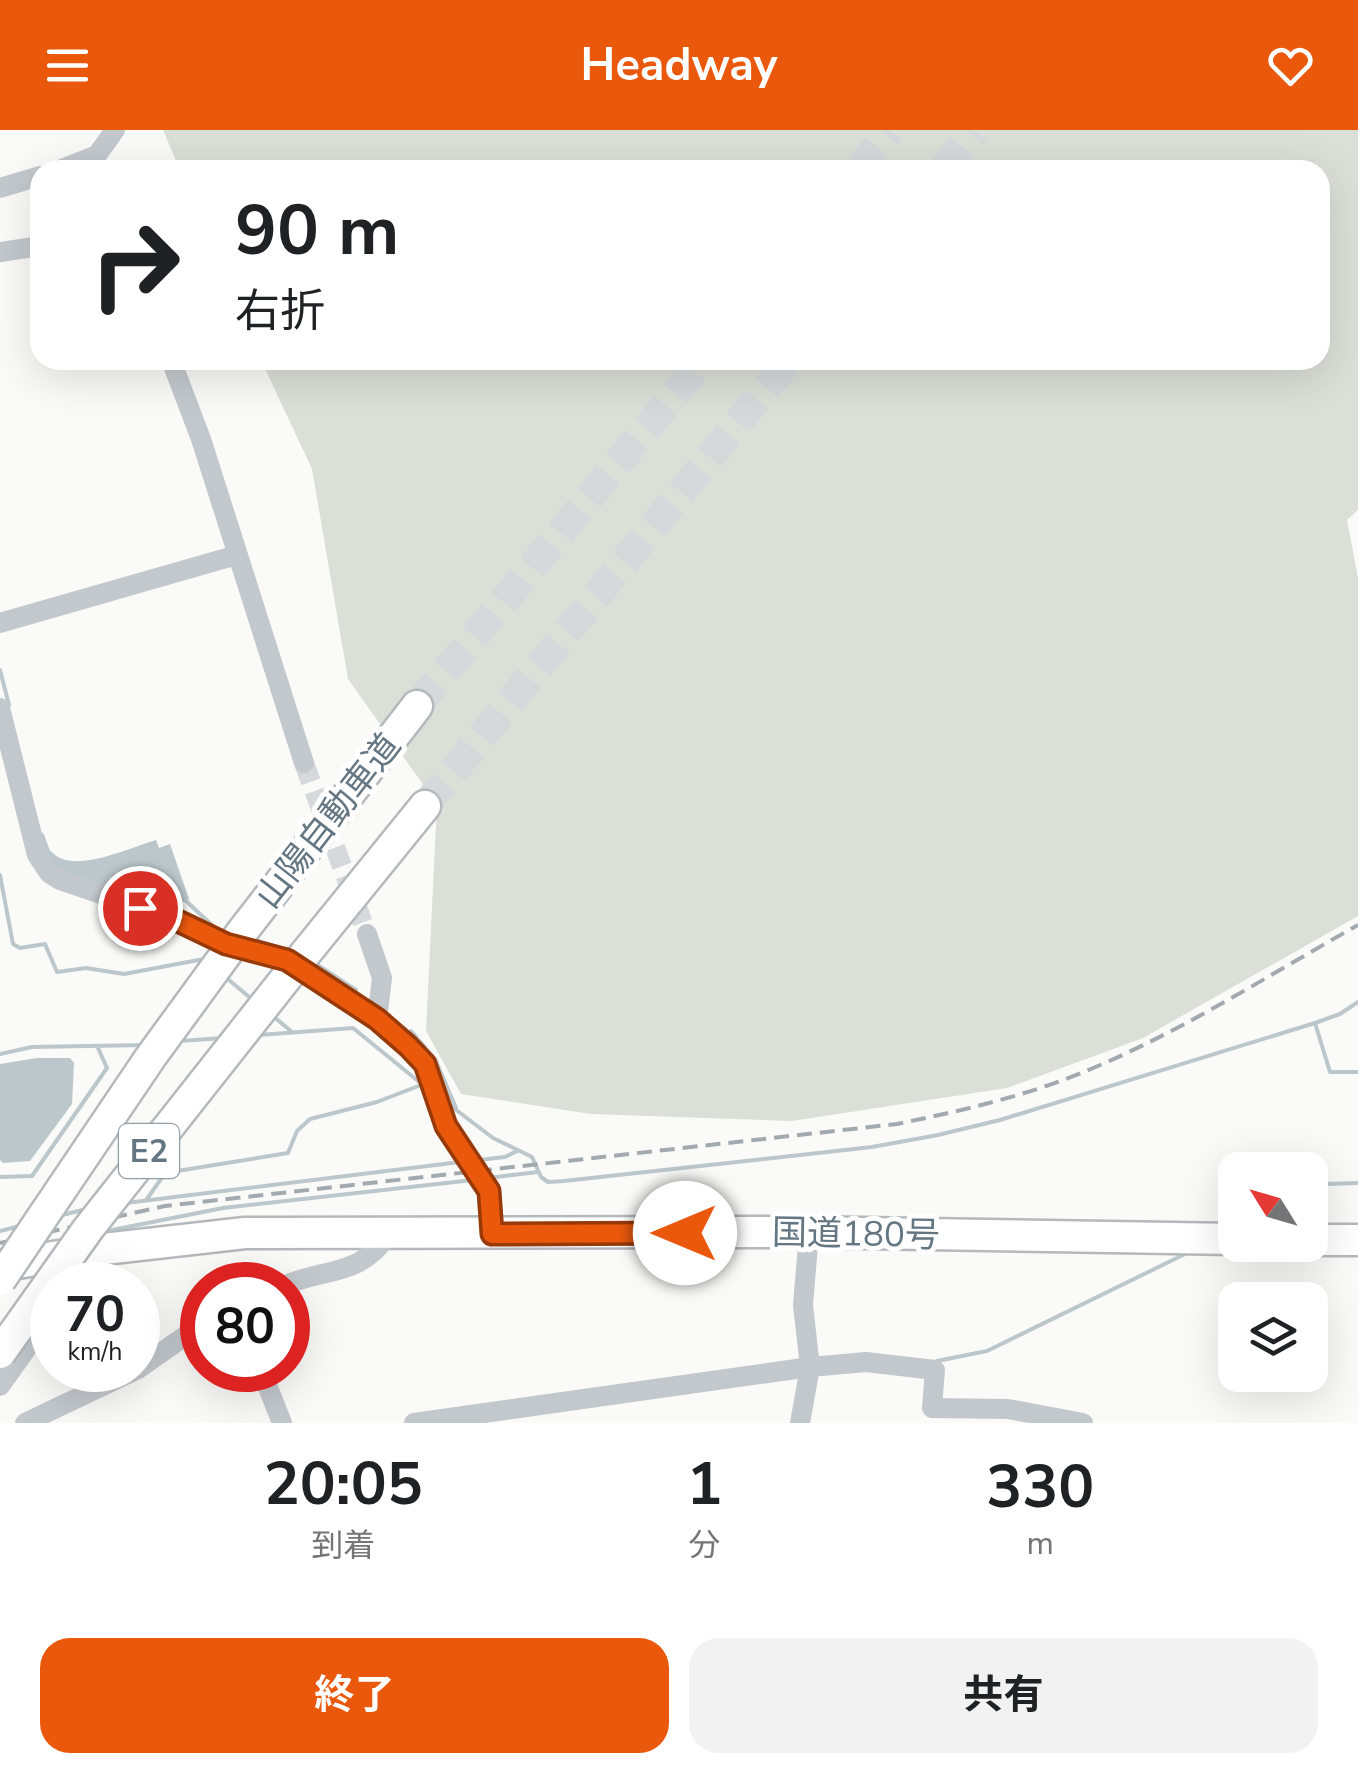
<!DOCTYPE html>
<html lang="ja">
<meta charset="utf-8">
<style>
:root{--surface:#fff;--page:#f2f2f2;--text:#202124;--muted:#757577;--accent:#ea580c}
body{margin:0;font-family:"Nunito Sans","Noto Sans JP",sans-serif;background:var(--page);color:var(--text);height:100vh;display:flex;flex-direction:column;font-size:38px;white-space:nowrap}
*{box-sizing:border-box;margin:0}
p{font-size:32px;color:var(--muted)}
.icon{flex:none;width:55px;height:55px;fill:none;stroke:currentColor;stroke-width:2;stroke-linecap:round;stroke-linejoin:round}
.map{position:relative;height:1293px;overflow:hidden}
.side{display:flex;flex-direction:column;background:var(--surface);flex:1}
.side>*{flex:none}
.guide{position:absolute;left:30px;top:30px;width:1300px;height:210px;border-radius:30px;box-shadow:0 10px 40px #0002;background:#fff;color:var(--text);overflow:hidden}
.needle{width:65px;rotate:307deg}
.fabs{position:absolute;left:1218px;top:1022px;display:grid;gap:20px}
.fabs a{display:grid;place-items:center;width:110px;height:110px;border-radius:20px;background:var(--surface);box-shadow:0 10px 40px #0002;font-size:50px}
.speed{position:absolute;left:30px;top:1132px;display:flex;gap:20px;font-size:50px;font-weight:700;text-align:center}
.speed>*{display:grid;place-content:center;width:130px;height:130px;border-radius:50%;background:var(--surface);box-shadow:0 10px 40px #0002;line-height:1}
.speed small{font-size:25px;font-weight:400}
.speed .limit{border:15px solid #d22;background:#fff;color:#111}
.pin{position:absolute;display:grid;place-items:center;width:85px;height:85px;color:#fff;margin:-42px;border:5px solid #fff;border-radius:50%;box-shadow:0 2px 10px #0007}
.me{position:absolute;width:110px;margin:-55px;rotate:270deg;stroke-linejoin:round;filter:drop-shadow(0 0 8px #0008)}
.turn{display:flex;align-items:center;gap:35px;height:210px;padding:0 40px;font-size:45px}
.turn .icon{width:130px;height:130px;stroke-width:2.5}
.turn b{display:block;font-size:70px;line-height:85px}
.eta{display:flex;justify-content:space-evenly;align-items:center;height:170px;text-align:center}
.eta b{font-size:60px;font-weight:700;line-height:70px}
.button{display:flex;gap:20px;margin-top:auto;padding:20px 40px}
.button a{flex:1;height:115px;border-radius:30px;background:var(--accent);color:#fff;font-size:40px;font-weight:700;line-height:115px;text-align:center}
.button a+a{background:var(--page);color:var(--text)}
header{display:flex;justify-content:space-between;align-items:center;height:130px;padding:0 40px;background:var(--accent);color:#fff;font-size:45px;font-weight:700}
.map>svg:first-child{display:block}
</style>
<header><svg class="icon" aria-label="menu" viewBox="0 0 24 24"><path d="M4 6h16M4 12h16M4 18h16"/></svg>Headway<svg class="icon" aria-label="heart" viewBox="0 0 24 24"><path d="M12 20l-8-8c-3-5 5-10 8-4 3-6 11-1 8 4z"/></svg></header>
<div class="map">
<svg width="1358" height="1293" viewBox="0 0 1358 1293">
<rect width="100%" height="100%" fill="#fafaf8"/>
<path fill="#dadfd7" d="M163 0H1358V380L1347 390 1358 448V786L1143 908 1007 958 792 991 591 984 461 964 426 901 437 674 348 549 312 339 261 230H1320V40H180Z"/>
<path fill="#bbc7cb" d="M156 710 159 718 170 714 189 769 183 772 156 763 137 767 60 742 45 724 51 721C71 746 128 718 156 710Z
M37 928H70L74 933 72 974 30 1031 3 1033 0 1030V934Z"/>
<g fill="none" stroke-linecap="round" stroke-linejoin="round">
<path stroke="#bbc7cb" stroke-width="4" d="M0 540 9 575
M42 705 49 724
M0 745 13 814 20 818 45 814 57 842 86 838 124 844 204 829
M185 770 215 798
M252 809 291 821
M313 832 356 860
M223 845 254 871
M273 886 292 902
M1315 893 1330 942H1358
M411 901 435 929 456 978
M259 905 353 898 423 955
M179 911 224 908
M0 924 32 917 145 915
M447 973 493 1008 532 1027 541 1047 548 1052 564 1051 872 1017 938 1005 1000 990 1315 893 1340 884 1358 872
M479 1030 505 1027 517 1021
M1252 1040 1261 1037 1283 1040
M0 1047 32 1046 107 938 98 918
M488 1048 538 1042
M1310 1051 1325 1054 1358 1053
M147 1069 165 1043 288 1023 297 1001 310 989 377 972 421 955
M126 1073 460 1032
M58 1086 87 1079
M1219 1096 1228 1087 1235 1069
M0 1101 20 1096
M102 1102 223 1078 473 1050
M937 1231 987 1221 1185 1124"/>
<path stroke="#d5d9db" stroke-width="20" stroke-dasharray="20 10" stroke-linecap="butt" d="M304 633 367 804"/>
<path stroke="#d5d9db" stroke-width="30" stroke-dasharray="30 15" stroke-linecap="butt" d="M858 40 890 0
M943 40 975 0
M417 576 703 230
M425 676 789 230"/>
<g stroke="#b4b9bd" stroke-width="35">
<path id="highway" d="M242 802 417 576
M305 824 425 676
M1310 1110H1358
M0 1136 95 1120 245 1103 801 1102 1235 1109"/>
</g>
<path stroke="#c3c8cc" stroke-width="20" d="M59 40 97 25 115 0
M0 58 40 46
M0 122 40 116
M171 230 201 309 304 633
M0 493 237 425
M0 578 37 725 49 743 60 750 174 789 226 814 287 831 377 889 425 934 446 996 489 1061 492 1104
M367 804 382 848 377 889
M73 1155 95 1120
M285 1155C330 1137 359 1147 390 1103
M138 1239 202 1194
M261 1240 282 1293
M0 1256 52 1183
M25 1293 136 1240
M414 1293 810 1237 866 1232 935 1240 932 1278 1008 1279 1083 1293
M800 1293 810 1237 803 1175 809 1103"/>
<use href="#highway" stroke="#fff" stroke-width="30"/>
<path stroke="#a2aab0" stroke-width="4" stroke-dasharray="15 8" stroke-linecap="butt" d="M0 1113 165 1076 897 994C960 981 1022 967 1081 943 1178 904 1267 846 1358 795"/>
<g stroke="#b4b9bd" stroke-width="35" stroke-linecap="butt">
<path id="highway-bridge" d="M0 1150 150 928 242 802
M0 1223 88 1099 305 824"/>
</g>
<use href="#highway-bridge" stroke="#fff" stroke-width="30"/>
</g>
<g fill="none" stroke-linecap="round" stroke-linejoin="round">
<g stroke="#983908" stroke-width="25">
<path id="route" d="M140 778 174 789 226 814 287 830 377 889 408 916 425 934 446 996 489 1061 492 1104 685 1103"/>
</g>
<use href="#route" stroke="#ea580c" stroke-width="18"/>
</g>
<g text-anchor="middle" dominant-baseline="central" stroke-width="10" stroke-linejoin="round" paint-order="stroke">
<rect fill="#fff" stroke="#939fa8" stroke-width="2.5" x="119" y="994" width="60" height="54" rx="8"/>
<g font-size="32" font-weight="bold" fill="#657683">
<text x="149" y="1021">E2</text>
</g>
<g font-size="35" fill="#657683" stroke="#fff">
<text transform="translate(328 691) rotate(-52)">山陽自動車道</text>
<text transform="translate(856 1104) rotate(1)">国道180号</text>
</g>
</g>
</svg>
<div class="fabs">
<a><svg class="needle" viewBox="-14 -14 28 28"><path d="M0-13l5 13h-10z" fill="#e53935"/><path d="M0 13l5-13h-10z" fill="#757577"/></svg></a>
<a><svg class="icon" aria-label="layers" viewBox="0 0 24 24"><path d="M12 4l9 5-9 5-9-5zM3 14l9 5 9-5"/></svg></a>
</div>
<div class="speed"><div>70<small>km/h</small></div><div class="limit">80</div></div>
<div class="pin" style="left:140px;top:778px;background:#d93025"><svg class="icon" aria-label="arrive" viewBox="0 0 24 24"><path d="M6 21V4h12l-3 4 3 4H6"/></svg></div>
<svg class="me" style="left:685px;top:1103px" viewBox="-20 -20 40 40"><circle r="19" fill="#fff"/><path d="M0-13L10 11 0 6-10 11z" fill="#ea580c"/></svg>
<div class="guide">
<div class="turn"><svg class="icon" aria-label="right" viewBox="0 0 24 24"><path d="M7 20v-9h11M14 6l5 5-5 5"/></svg><div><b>90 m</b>右折</div></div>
</div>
</div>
<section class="side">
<div class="eta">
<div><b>20:05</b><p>到着</p></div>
<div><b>1</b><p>分</p></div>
<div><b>330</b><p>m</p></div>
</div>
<div class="button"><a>終了</a><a>共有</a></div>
</section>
